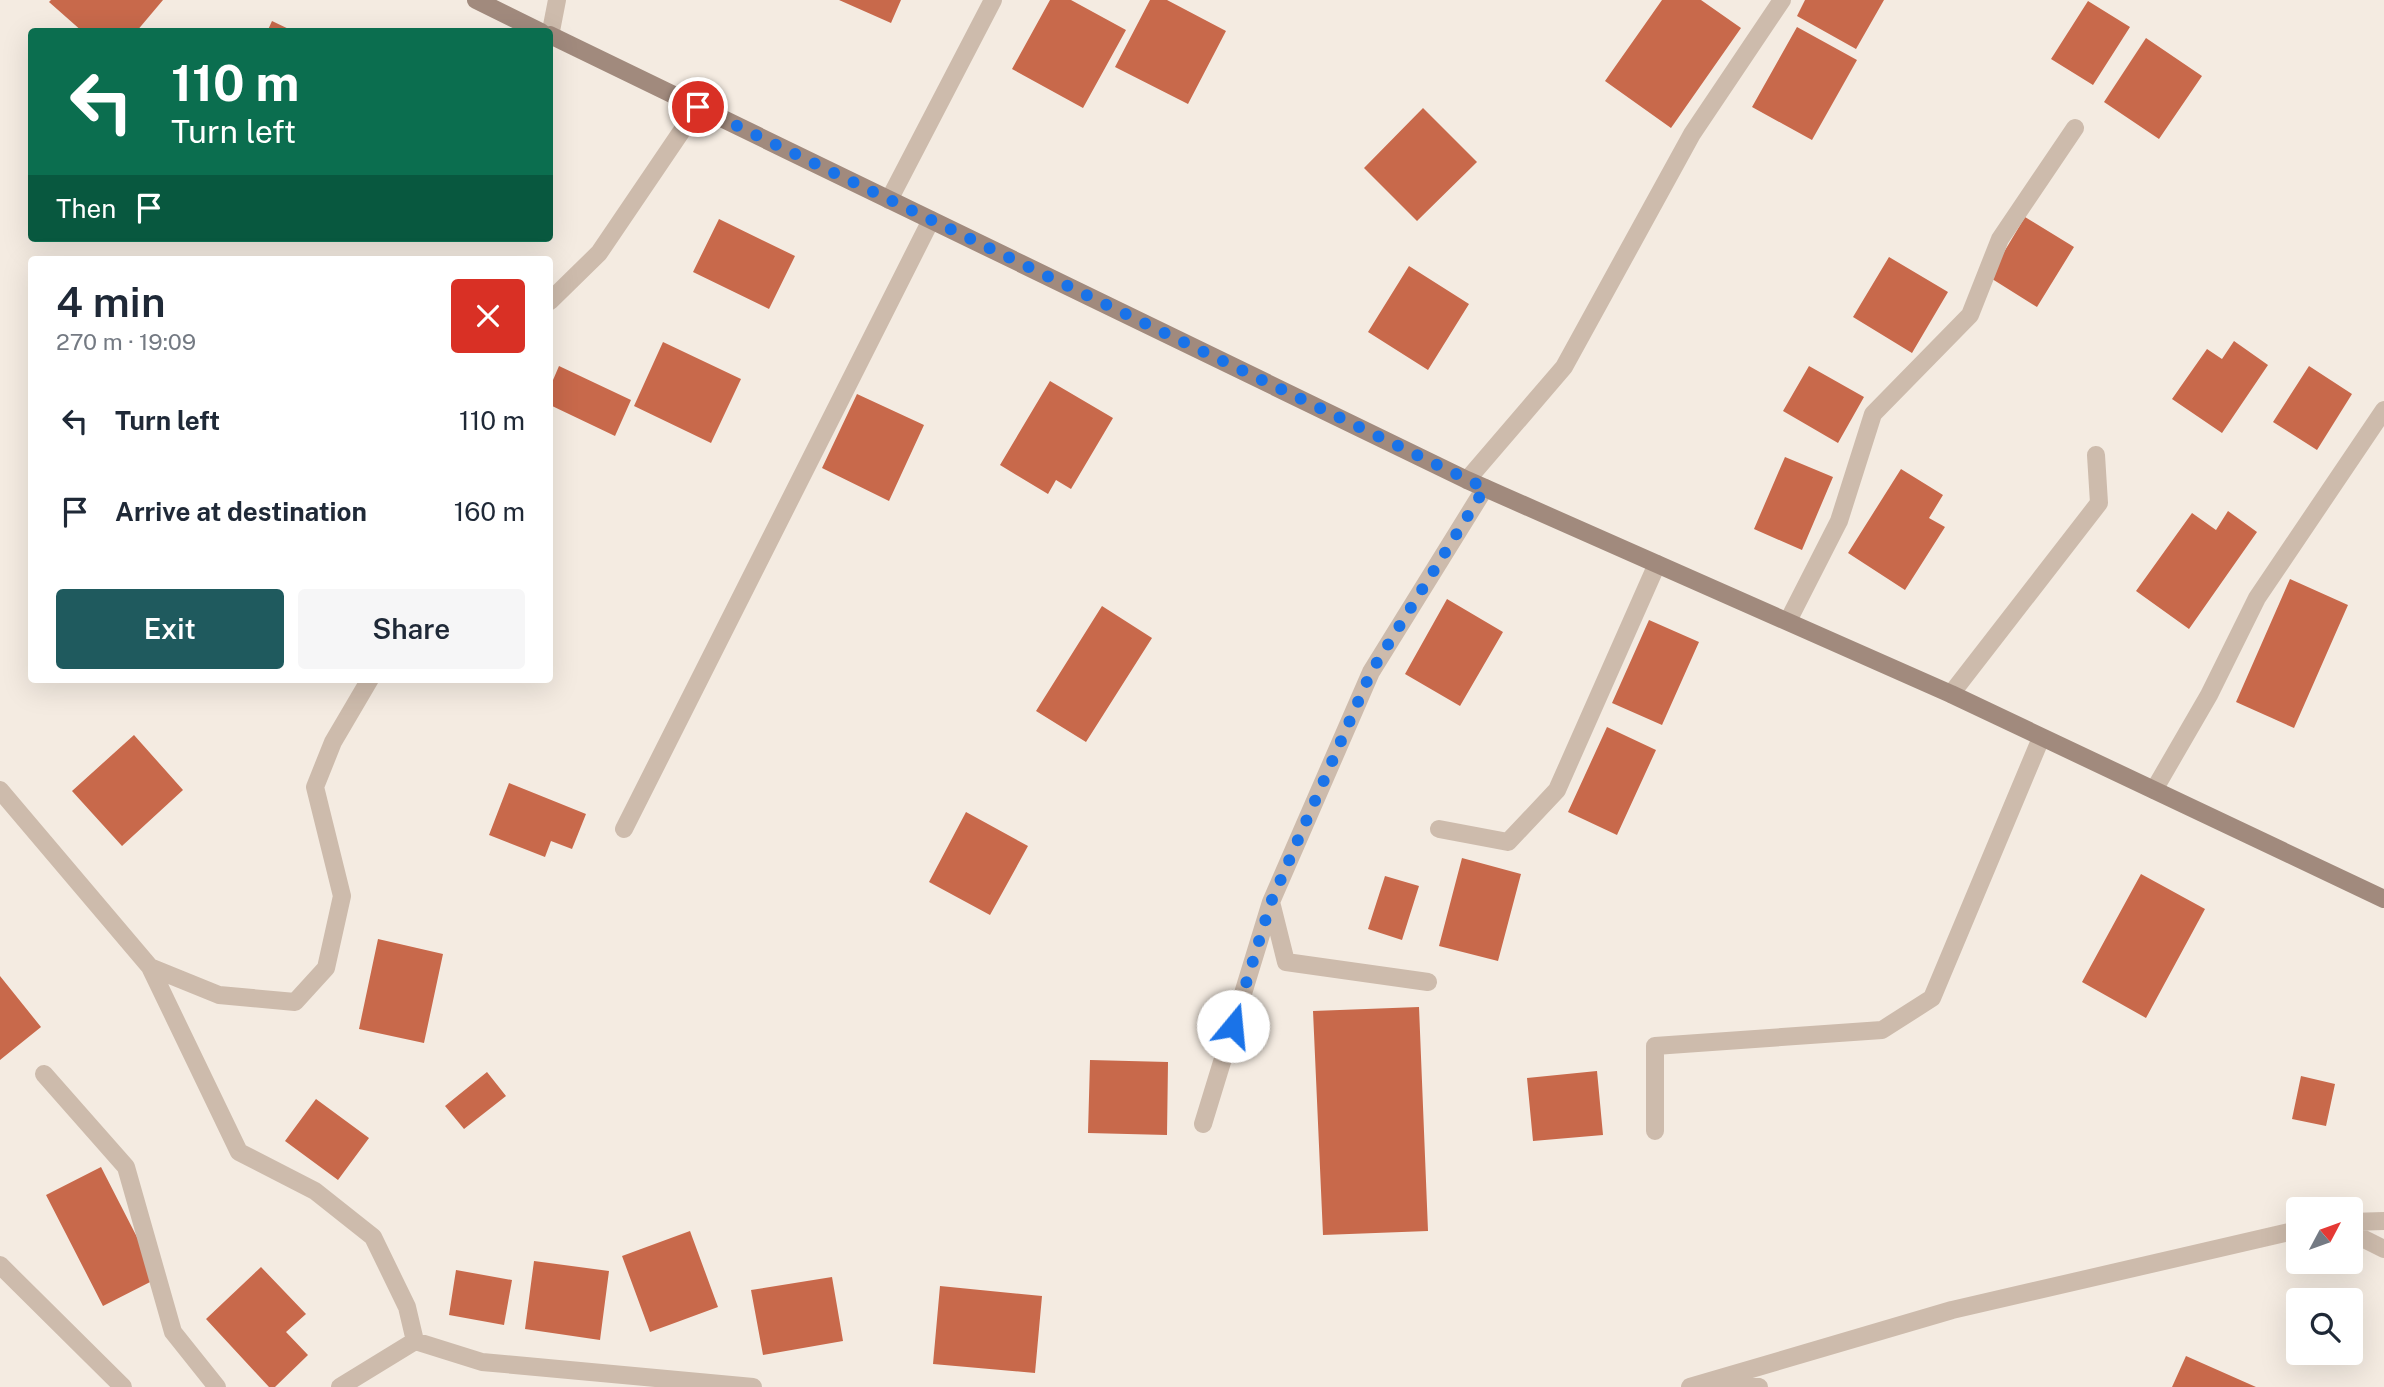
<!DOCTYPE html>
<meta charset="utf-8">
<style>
:root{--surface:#fff;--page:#f6f6f7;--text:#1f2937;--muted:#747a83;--accent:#1f5a5e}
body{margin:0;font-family:"Public Sans",sans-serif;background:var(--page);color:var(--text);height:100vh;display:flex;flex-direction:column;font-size:26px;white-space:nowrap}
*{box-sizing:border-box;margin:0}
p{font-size:23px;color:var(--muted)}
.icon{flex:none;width:38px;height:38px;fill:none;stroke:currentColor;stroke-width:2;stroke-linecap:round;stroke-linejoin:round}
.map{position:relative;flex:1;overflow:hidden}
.side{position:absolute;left:28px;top:256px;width:525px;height:427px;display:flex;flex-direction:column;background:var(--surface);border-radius:7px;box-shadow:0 7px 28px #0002}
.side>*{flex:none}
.hud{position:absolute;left:28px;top:28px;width:525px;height:214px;border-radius:7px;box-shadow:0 7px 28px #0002;background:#0b6e4f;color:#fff;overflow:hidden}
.needle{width:46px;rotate:49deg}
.controls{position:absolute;left:2286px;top:1197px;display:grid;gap:14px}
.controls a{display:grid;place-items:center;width:77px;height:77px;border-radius:7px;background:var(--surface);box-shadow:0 7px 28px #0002;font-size:35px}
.pin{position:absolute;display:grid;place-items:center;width:60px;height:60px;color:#fff;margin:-30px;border:4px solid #fff;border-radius:50%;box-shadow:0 2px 7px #0007}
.me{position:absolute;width:77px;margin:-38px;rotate:17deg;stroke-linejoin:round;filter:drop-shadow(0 0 5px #0008)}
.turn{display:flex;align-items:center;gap:24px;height:147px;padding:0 28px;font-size:32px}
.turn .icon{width:91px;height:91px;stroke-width:2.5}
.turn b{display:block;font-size:49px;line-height:60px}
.then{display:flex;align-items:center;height:66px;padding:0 28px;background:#0003;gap:14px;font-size:26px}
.round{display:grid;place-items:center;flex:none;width:74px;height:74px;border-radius:7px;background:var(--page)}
.summary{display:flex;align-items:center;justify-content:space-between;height:119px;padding:0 28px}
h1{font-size:42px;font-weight:600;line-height:52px}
.primary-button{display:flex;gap:14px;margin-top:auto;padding:14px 28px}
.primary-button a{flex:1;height:80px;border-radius:7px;background:var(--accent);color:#fff;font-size:28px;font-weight:600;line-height:80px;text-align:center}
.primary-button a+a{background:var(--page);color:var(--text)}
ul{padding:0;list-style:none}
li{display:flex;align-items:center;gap:21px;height:91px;padding:0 28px}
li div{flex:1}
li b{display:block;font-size:26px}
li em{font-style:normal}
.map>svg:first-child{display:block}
</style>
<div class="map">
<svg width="2384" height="1387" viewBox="0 0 2384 1387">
<rect width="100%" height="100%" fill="#f4ebe1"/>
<path fill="#c8694b" d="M51 0H163L136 32H83L49 2Z
M839 0H901L891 23Z
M1050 0H1071L1126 30 1083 108 1012 69Z
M1150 0H1167L1226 31 1188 104 1115 67Z
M1662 0H1701L1741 28 1671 128 1605 81Z
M1805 0H1884L1856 49 1797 16Z
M2088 1 2130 27 2093 85 2051 59Z
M272 21 295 32H267Z
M1797 27 1857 60 1812 140 1752 107Z
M2146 38 2202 76 2159 139 2104 102Z
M1423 108 1477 162 1417 221 1364 168Z
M2025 217 2074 247 2037 307 1989 277Z
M719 219 795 256 769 309 693 272Z
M1889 257 1948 292 1912 353 1853 317Z
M1409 266 1469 304 1428 370 1368 332Z
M2234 341 2268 365 2222 433 2172 399 2207 349 2222 359Z
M663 342 741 379 711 443 634 406Z
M559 366 631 400 615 436 550 405V387Z
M1809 366 1864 397 1838 443 1783 411Z
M2309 366 2352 394 2317 450 2273 422Z
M1050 381 1113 418 1071 489 1056 480 1048 494 1000 465Z
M857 394 924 425 889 501 822 468Z
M1785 457 1833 477 1802 550 1754 529Z
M1901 469 1943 495 1929 518 1945 527 1905 590 1848 553Z
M2228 511 2257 532 2189 629 2136 591 2192 513 2216 530Z
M2290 579 2348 605 2294 728 2236 702Z
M1447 599 1503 632 1460 706 1405 674Z
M1102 606 1152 638 1086 742 1036 711Z
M1649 620 1699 642 1662 725 1612 703Z
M1607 727 1656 750 1617 835 1568 812Z
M134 735 183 790 122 846 72 791Z
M509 783 586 814 572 849 551 841 545 857 489 835Z
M966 812 1028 846 990 915 929 882Z
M1462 858 1521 874 1498 961 1439 946Z
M2141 874 2205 909 2146 1018 2082 982Z
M1385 876 1419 886 1402 940 1368 929Z
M378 939 443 954 424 1043 359 1029Z
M0 976 41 1027 0 1060Z
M1419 1007 1428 1231 1323 1235 1313 1011Z
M1090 1060 1168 1062 1167 1135 1088 1133Z
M1597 1071 1603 1135 1533 1141 1527 1078Z
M487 1072 506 1096 464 1129 445 1106Z
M2301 1076 2335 1084 2326 1126 2292 1119Z
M316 1099 369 1138 338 1180 285 1141Z
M101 1167 158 1278 103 1306 46 1195Z
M690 1231 718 1307 650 1332 622 1256Z
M534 1261 609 1271 600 1340 525 1329Z
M261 1267 306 1314 286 1332 308 1355 275 1387H269L206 1319Z
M456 1270 512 1280 504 1325 449 1315Z
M832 1277 843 1341 763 1355 751 1290Z
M940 1286 1042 1296 1035 1373 933 1364Z
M2186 1356 2256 1387H2172Z"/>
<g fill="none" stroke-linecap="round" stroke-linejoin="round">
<path stroke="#cdbbac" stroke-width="18" d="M550 36 557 0
M889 200 993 0
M550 301 599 253 698 107
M1467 480 1564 367 1692 134 1782 0
M1788 621 1839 521 1873 414 1970 315 2000 239 2075 128
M1951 694 2099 503 2096 455
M0 790 150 967 239 1152 315 1191 373 1237 407 1307 415 1341 482 1362 753 1387
M2154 790 2209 695 2257 598 2384 410
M624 829 931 220
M1439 829 1508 842 1557 790 1657 564
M150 967 219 995 295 1002 326 968 342 896 315 787 333 742 370 679
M1428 982 1286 962 1271 902 1371 672 1485 488
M44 1074 126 1167 173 1332 217 1387
M1203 1124 1271 902
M1655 1131V1046L1882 1030 1932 998 2041 738
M2350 1222 2384 1221
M2350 1232 2384 1249
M0 1265 123 1387
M1726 1379 1759 1387
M340 1387 415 1341
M1690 1387 1952 1310 2298 1230"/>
<path stroke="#a18a7d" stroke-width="18" d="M476 0 541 32
M550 35 1467 480 1951 694 2384 899"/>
</g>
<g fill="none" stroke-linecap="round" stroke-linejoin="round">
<path stroke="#1a73e8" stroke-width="12" stroke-dasharray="0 21.6" d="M698 107 1485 488 1371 672 1271 902 1233 1026"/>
</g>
</svg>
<div class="controls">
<a><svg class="needle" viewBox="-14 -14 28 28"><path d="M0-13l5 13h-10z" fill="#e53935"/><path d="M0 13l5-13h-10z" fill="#747a83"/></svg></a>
<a><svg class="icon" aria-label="search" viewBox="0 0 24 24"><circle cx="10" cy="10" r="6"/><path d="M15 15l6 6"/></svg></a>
</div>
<div class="pin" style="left:698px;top:107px;background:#d93025"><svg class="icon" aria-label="arrive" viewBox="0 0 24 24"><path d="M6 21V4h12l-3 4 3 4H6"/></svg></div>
<svg class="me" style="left:1233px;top:1026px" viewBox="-20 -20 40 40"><circle r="19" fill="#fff"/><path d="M0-13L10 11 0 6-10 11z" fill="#1a73e8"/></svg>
<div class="hud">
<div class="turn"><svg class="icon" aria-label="left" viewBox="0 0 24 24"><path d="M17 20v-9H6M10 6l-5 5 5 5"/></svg><div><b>110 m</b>Turn left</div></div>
<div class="then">Then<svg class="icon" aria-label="arrive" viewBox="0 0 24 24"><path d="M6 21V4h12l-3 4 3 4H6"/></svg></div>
</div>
<section class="side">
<div class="summary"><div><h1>4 min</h1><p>270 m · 19:09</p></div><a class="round" style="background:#d93025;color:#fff"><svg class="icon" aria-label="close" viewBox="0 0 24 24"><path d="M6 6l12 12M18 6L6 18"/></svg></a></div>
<ul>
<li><svg class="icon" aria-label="left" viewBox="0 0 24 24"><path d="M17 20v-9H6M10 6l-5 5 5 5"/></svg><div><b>Turn left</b></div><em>110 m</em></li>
<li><svg class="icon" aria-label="arrive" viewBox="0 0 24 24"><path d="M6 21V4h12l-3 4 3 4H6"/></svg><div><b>Arrive at destination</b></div><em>160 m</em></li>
</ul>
<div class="primary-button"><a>Exit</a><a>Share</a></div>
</section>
</div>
